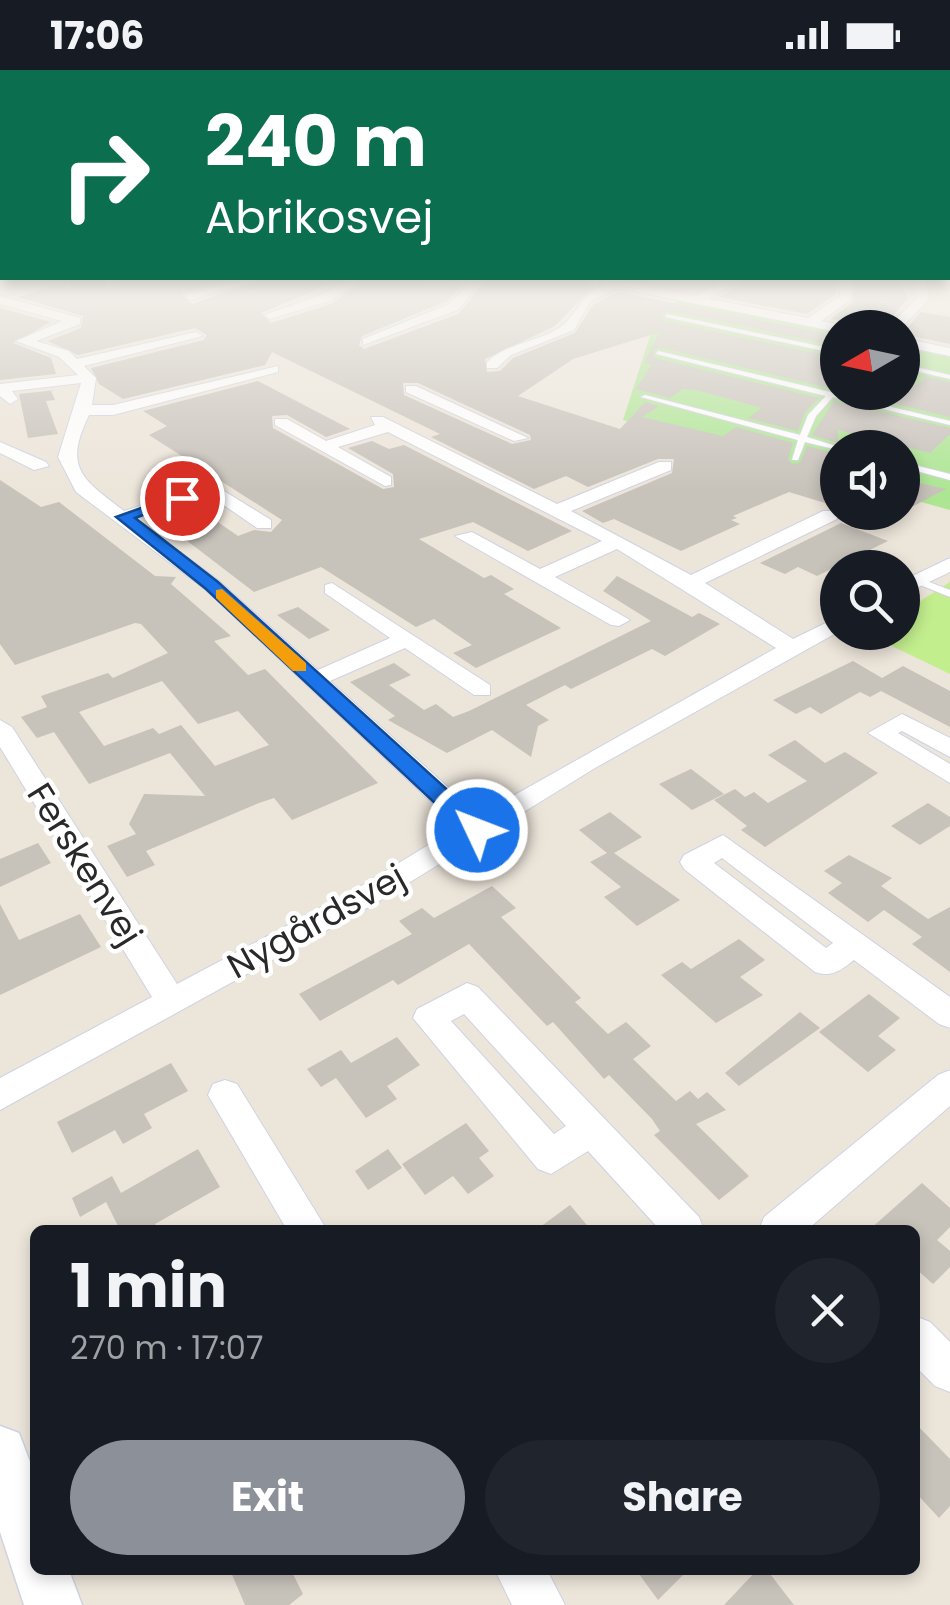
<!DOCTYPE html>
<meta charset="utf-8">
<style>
:root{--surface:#171b24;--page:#20242c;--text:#f1f3f6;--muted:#9ea1a6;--accent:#8c9099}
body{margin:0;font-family:Poppins,sans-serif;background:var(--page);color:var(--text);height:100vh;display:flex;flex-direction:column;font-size:38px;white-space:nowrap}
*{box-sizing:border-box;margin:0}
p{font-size:32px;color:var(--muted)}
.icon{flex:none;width:55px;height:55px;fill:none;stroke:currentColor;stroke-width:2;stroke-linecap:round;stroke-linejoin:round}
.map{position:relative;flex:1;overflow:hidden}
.drawer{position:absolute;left:30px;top:1155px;width:890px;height:350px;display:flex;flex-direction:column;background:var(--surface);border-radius:15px;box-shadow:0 5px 15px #0003}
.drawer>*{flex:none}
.banner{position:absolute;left:0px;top:0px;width:950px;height:210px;box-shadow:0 5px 15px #0003;background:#0b6e4f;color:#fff;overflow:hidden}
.needle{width:65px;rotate:261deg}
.tools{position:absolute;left:820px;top:240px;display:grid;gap:20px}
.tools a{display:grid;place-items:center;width:100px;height:100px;border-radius:50%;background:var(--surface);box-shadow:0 5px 15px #0003;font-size:50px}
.pin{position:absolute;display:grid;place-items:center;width:85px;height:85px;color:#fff;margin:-42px;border:5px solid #fff;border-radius:50%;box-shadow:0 2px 10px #0007}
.me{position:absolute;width:110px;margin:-55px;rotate:313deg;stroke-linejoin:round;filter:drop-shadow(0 0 8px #0008)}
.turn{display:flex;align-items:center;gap:35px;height:210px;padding:0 40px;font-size:45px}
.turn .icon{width:130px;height:130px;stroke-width:2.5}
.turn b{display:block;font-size:70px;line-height:85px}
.round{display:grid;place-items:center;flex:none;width:105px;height:105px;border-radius:52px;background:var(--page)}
.head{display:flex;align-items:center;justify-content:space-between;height:170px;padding:0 40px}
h1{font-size:60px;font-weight:700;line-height:75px}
.button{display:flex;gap:20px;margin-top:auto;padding:20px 40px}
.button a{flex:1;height:115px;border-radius:60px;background:var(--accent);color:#fff;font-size:40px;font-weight:700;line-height:115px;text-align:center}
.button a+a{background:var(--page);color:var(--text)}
.status{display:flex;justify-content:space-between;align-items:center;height:70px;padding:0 50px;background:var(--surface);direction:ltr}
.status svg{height:28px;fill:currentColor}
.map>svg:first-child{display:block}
</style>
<div class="status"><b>17:06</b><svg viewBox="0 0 49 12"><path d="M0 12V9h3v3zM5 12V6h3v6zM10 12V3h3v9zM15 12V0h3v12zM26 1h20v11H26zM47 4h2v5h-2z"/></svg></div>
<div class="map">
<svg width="950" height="1535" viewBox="0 0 950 1535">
<rect width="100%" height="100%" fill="#ece5da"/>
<path fill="#ade693" d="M679 230 837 263 838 322H902L903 277 950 287V440L903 427 902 378H838L837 409 623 350 657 244Z"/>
<path fill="#c3ee8e" d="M950 512V604L867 564 902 562 903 542Z"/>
<path fill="#c7c2ba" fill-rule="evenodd" d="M71 208H100L107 218 125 208H234L182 224 192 234 267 208H344L261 243 271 253 331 234 368 208 461 216 447 231 362 266 359 275 364 279 458 244 489 208H575L594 216 555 256 485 289 487 302 500 301 513 288 575 263 593 235 618 222 838 266V276L668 240 662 245 664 251 838 288V314L829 318 659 277 653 282 655 288 819 328 805 342 798 361 748 348 762 338 696 320 683 319 670 328 636 319 652 294 644 293 660 262 573 289 518 326 620 359 645 332 659 336 642 347 723 366 736 357 793 373 788 389 792 394 800 393 807 376 838 384V437L789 422 733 446 737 448 731 450 740 454 681 481 614 449 603 453 582 441 672 403 674 389H658L588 417 566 406 534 419 431 367 440 364 272 282 265 295 123 329 99 314 91 298 204 270 207 265 195 258 78 285 48 271 81 258 83 246 18 227 57 215 70 218ZM403 313H418L530 365 531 370 512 374 404 325Z
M753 208H837L836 224 807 244 719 227Z
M856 208H896L908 228 883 258H846L844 251 830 249 852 233Z
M0 238 51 252 13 273 51 288 56 304 0 310Z
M921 242 950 247V274L902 264Z
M926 307 950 312V347L879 330 889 322H902V312L917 315Z
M258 311 350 359 326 367 287 345 272 346 273 358 383 419 394 417 393 404 348 378 372 371 389 379 404 375 572 461 528 481 473 452 419 469 484 508 491 505 514 519 504 524 561 558 476 598 453 583 472 575 434 549 416 557 321 497 254 522 173 460 181 457 166 446 196 437 238 466 254 460 271 462 282 450 149 365 167 356 143 341Z
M56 320 51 321 55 330 46 331 58 364 28 368 19 324Z
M834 331 950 358V364L930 383 838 360V373L812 365Z
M0 410 41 437 59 432 155 506 176 507 171 514 231 566 214 571 248 605 265 599 378 713 292 750 274 728 259 733 146 781 155 795 127 807 107 776 136 764 129 754 144 724 205 726 170 683 89 714 54 662 37 668 21 647 47 637 41 626 108 603 113 608 168 583 141 554 135 553 15 595 0 574ZM162 611 198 654 238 641 269 675 215 696 181 655 159 664 153 658 104 676 79 642Z
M911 411 946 419 902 442V420Z
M841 453 888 471 817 506 798 497 785 504 760 493Z
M617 506 692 547 699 543 720 554 665 586 652 579 571 619 565 615 526 635 549 650 538 656 531 687 492 660 447 683 388 650 395 646 350 612 394 593 411 605 389 615 424 640 436 634 453 647 469 641 651 551 603 521Z
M298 537 330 560 309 569 277 545Z
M853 591 882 608 903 596 950 621V657L881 621 870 627 860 622 821 644 810 637 796 644 773 630Z
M795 670 825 693 845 682 878 703 765 777 741 760 747 756 714 730 735 719 745 727 754 722 768 733 807 711 768 685Z
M691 699 724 724 692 740 659 714Z
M928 733 950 747V756L920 775 891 756Z
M610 742 642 767 614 783 680 830 637 856 604 827 621 817 590 792 607 783 579 760Z
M38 773 51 793 0 817V789Z
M849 785 892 808 881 816 928 849 950 837V902L912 874 922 867 884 840 868 852 828 823 842 813 824 801Z
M492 816 516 838 501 847 581 928 575 932 608 964 626 952 651 976 633 989 676 1031 690 1021 698 1029 707 1022 726 1040 696 1054 749 1106 719 1130 654 1065 660 1061 652 1049 609 1005 604 1009 553 952 547 956 469 874 398 915 393 910 320 951 299 924 412 864 399 851 422 838 434 848Z
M0 834 19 870 80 844 101 877 0 925Z
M739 869 765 890 740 907 763 925 716 953 661 905 682 892 691 899Z
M869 924 900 948 878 966 896 980 868 1002 819 962Z
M800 942 820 958 739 1016 725 1003Z
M397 967 420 995 387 1016 397 1029 366 1048 336 1008 321 1017 307 999 341 980 351 993Z
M171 993 188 1021 144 1044 152 1058 123 1074 115 1060 72 1083 57 1052Z
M466 1053 489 1081 479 1088 494 1106 468 1124 453 1106 425 1125 402 1094Z
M198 1079 220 1117 155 1154 158 1160H120L106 1132 80 1147 72 1128 112 1106 121 1123Z
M388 1079 402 1098 368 1120 355 1101Z
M922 1113 950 1138V1157L937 1170 950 1181V1197L933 1214 915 1198V1160H869Z
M570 1135 591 1160H536Z
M915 1353 950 1389V1436L939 1448 915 1422Z
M230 1500H291L303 1524 289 1535H245Z
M636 1500H688L658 1530Z
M757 1500H767L794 1535H724Z"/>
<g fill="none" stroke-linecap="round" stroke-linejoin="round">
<g stroke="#cfd2e3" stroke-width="2">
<path id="service" d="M667 244 838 280V284L665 247Z
M658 281 830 322 838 317 837 324 950 351V355L833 327 816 346 807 367 842 378H838V380L805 372 798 390H792L798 370 641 327 645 325 800 365 808 345 826 326 656 284Z
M902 294 950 305V309L902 298Z
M902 392 950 404V410L902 397Z
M919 508 950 520V527L915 513V509Z"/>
</g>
<g stroke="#cfd2e3" stroke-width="2">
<path id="minor" d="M104 208H122L108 214Z
M245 208H263L191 230 185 226Z
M351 208H365L329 231 270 249 264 245 321 225Z
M440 208 485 210 457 240 363 275V269L449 234 469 213Z
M579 208 617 209 696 226 727 208H740L709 229 808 248 840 226 841 208H853L850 230 821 251 843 255 838 262 617 218 590 232 574 260 511 285 497 298H487V292C509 271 547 271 565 253 583 236 576 230 604 215Z
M913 208H925L929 229 901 258H887L917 228Z
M0 226 80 248V254L36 271 69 281 77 289 196 262 203 266 84 296 96 308 92 335H113L278 296V302L113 345H89C63 398 82 409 124 441L198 418 189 410 198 405 271 450V458H257L209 425 136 449 219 511 318 600 390 568 325 523V515L332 513 490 615V625H474L405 578 330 611 479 745 776 578 617 479 555 507 630 550 619 556 611 555 455 466 472 462 540 499 602 471 388 362 338 377 391 407V415L385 416 275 355V349H287L326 371 375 355 371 347H383L557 434 659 392H671V400L571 441 691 505 823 441H837V449L705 513 793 569 838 547V562L595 698 376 833 0 1040V1008L152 927 0 677V650L12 657 177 914 356 819 458 757 205 519 76 422 58 387 81 313 12 321 18 329 10 334 0 326V314L78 305 59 287 16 271 62 251 0 234Z
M902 268 950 278V286L902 276Z
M406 316H416L528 368 514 371 406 322Z
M0 372 46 392 49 396 34 400 0 383Z
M950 488V502L902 525V511Z
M902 644 950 668V687L902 661 898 663 950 694V713L868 663Z
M723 765 950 927V958L939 954 854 890C841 900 832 908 815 902L684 799 680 792 684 785ZM722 788 833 873 826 878 714 793Z
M467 913 478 917 699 1147 704 1160H660L588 1081 551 1104 538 1099 413 948 417 939ZM464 944 566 1056 554 1064 451 951Z
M950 1000V1036L807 1160H759L764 1147 938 1005Z
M225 1010 237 1014 327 1160H287L208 1025 213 1014Z
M915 1246 930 1252 950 1272V1322L935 1316 915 1296Z
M495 1500H547L565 1535H512Z"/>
</g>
<g stroke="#cfd2e3" stroke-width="3">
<path id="tertiary" d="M0 1356 19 1363 35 1405V1500H69L82 1535H24L0 1462Z"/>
</g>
<use href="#service" fill="#fff" fill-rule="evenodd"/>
<use href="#minor" fill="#fff" fill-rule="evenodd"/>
<use href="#tertiary" fill="#fff" fill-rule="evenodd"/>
</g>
<linearGradient id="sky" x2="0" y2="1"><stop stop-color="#74bded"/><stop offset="0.49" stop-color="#f6f3ee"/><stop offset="1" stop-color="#f6f3ee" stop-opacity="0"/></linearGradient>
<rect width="950" height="422" fill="url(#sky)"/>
<path fill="#1a73e8" stroke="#114b97" stroke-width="2.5" d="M177 425 190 428 135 448 218 512 485 754V765H469L206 519 116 447Z"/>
<path fill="#f59e0b" d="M222 519 306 593V601H293L216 528V520Z"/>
<g text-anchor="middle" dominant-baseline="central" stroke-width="9" stroke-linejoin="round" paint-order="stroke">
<g font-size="35" fill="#292929" stroke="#fff">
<text transform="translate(85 794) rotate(58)">Ferskenvej</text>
<text transform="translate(316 851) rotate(-29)">Nygårdsvej</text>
</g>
</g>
</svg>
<div class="tools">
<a><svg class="needle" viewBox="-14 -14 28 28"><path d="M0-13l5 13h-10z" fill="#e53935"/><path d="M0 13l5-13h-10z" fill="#9ea1a6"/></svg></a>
<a><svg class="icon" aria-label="sound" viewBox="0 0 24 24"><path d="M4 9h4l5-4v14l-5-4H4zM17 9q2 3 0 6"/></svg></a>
<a><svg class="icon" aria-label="search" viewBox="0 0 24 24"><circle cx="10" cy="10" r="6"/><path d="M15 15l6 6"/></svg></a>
</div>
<div class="pin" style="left:182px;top:428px;background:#d93025"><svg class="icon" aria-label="arrive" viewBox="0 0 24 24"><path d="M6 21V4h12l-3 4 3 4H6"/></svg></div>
<svg class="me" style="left:477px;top:760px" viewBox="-20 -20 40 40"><circle r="17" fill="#1a73e8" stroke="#fff" stroke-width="3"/><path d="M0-11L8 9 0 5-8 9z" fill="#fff"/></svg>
<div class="banner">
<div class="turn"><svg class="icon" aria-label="right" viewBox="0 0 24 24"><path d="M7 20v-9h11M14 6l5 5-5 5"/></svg><div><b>240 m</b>Abrikosvej</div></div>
</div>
<section class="drawer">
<div class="head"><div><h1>1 min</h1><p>270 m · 17:07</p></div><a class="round"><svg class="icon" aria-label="close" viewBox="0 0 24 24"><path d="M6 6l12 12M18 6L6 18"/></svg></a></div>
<div class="button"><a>Exit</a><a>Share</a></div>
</section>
</div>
